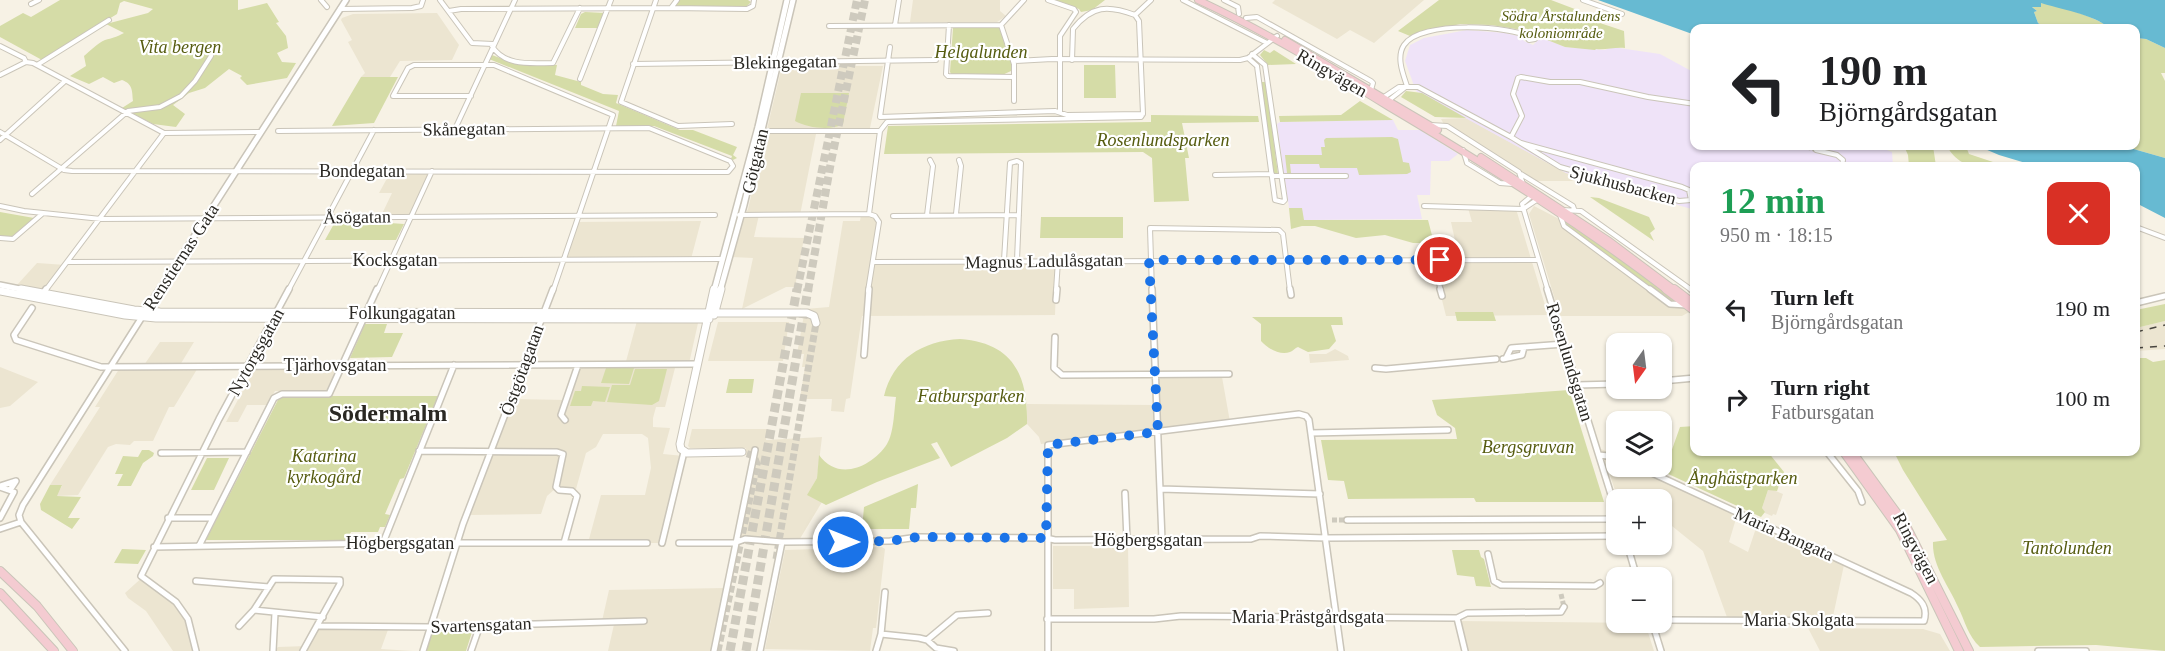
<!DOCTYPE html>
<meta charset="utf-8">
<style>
:root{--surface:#fff;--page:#f6f6f6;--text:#202124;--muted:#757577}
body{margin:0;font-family:"Times New Roman",serif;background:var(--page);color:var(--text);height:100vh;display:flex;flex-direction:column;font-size:22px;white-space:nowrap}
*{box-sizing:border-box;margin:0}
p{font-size:20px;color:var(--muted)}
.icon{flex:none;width:33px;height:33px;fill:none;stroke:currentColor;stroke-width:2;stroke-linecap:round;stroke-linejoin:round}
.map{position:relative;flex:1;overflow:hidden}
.side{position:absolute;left:1690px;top:162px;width:450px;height:294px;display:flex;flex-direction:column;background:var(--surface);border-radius:12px;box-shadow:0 2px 4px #0004}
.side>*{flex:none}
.guide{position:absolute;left:1690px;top:24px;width:450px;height:126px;border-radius:12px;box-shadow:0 2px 4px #0004;background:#fff;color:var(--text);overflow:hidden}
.needle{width:39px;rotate:194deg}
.fabs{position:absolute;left:1606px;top:333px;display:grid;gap:12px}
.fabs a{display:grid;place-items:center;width:66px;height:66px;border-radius:12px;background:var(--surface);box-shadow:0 2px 4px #0004;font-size:30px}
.pin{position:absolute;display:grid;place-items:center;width:51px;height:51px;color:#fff;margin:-26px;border:3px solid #fff;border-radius:50%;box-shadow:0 2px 6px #0007}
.me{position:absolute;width:66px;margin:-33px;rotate:90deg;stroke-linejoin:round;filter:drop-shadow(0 0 4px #0008)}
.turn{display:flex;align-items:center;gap:21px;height:126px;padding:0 30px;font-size:27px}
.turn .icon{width:78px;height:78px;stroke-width:2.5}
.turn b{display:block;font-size:42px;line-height:51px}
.round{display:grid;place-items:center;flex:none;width:63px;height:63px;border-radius:12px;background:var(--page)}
.headline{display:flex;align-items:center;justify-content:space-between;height:102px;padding:0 30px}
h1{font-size:36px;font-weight:600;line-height:45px;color:#1e9e55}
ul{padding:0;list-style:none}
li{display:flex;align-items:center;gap:18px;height:90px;padding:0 30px}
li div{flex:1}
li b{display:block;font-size:22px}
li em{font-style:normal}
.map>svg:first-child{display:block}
</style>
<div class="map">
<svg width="2165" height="651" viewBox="0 0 2165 651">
<rect width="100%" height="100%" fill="#f7f2e5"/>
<path fill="#ece5d1" d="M913 0H1000V11L1006 16 997 22H910Z
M1275 0H1424L1374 43 1350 30 1337 39 1272 3Z
M437 13 459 45 452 60 400 61 390 77H361L365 73 348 42 352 40 341 20 342 18 353 14Z
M782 66H883L870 128 817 129 800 215H759L754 237 804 238 795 287H786L742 309 753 258 732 257 740 225 748 209Z
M1466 118 1566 173 1593 181H1531L1446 128 1441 119Z
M391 171H431L410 215 381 216 392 193H379Z
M1534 206 1563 221 1672 303 1677 301 1691 311 1682 316H1560L1529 214Z
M1468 208 1516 209 1548 315 1446 316 1432 260 1438 259 1433 239 1455 240 1451 222H1472Z
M869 214 879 219 874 261 1057 259 1055 315 862 316 850 398 846 399 844 412 831 411 832 399H800L805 367H802L804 354H797L805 309 829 307 843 221H860L861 215Z
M701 221 691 259 564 260 575 222Z
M37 263 66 265 46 290 17 285Z
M637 321 698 323 688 368H675L665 407H656L653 418V427L670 428 663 454 684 456 662 543H588L601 495H645L651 468 648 438 642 434H603L596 447 586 453 576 489 556 488 547 496 541 514 468 515 512 399 567 400 578 365H625Z
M2165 321V349L2136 351V328Z
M718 322H789L783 361H708Z
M160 342H194L180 365 199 366 174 407H169L153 441H134L130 445 116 444 108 447 78 495 56 496 62 486 50 485 100 407H95L121 366 144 365Z
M1335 349 1348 356 1349 360 1310 363 1309 354H1326Z
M0 367 38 382 10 406 0 408Z
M334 369 336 371 326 391H275L267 405H247L238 422H226L254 370Z
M1153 376 1222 377 1230 422 1041 444 1039 437 1027 424V404L1154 405Z
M692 429H768L766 440 822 437 817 478 808 494 822 502 798 542 745 540 734 543 750 456 743 454 746 448H690L688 446Z
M1601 449 1617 456V466L1639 467 1738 512 1729 542 1748 552 1758 522 1842 563 1844 565 1832 621 1728 620 1703 551 1662 518V500L1618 499Z
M1771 489 1783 494 1776 515 1773 514 1772 516 1765 513 1762 508 1768 490Z
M1053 546H1128L1129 607 1074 609V589H1053Z
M882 547 885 549 876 628H873L870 651 765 649 785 550Z
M145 575 177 602 189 619 198 651H173L146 611 128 598 125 593Z
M725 588 713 651H608L615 620 602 621 609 590Z
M1458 621 1645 623 1654 651H1465Z
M319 626 389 627 381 649 413 651H274L278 647 307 646Z
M1808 628 1923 629 1940 634 1950 651H1820Z"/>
<path fill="#efe3f8" d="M1467 30 1505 33 1522 37 1524 41 1533 45 1541 37 1565 47 1605 50 1612 47 1660 54 1695 73V146H1876L1892 152 1893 166H1695V210L1566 173 1416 91 1405 61 1410 45 1424 38Z
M1393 120 1398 130H1420L1458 154 1449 161H1431L1430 195H1417L1422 219 1304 220 1301 208H1289L1277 124 1280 122Z"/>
<path fill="#d5dca7" d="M60 0H238V10L267 3 279 22 276 23 286 36 288 48 277 53 282 62 296 63 287 78 247 85 240 78 242 76 229 69 205 88 189 93 173 105 185 114 176 127 153 124 122 108 133 101C132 91 133 84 122 80L114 83 103 77 89 84 70 76 86 66 84 56C90 51 98 43 105 40 112 38 117 37 124 33L106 24 148 13 153 9 124 1 120 3 117 14 42 60 0 37V26L23 13 31 17Z
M680 0H748L751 2 746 7 675 6Z
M1053 0H1105L1092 10 1081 12 1079 9Z
M1439 0H1551L1580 11 1579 16 1624 31 1625 48C1615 47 1606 50 1596 49L1595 50 1565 47 1522 30 1491 25 1460 24 1410 36 1398 31Z
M2040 3C2055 4 2100 18 2109 28H2046L2038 23 2034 12 2037 11 2031 6H2040Z
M585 12 605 13 598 28H575L581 14Z
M953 28H1000L1011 58V71L1000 76 952 75 950 72Z
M2136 38 2146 39 2165 48V73H2161L2165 81V158L2123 146H2136Z
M1264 50 1270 53 1274 50 1296 64 1268 65 1260 55Z
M492 55 519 65H557L555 75 581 82V85L603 94 618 95 616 103 680 130H693L737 147 733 155 737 158 733 160 731 159 732 156 654 126H616L619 111 489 59Z
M1084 65H1115L1116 98H1084Z
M361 77H398L374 123 332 126Z
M1261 82H1266L1278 174H1274Z
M1406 91 1422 93 1466 118 1435 117 1401 97Z
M801 93H849L843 124C832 131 807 128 795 121Z
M1360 101 1393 120 1280 122 1279 116 1341 115Z
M1151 115 1258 116 1259 122 1182 123 1189 158H1185L1189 201 1154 202 1152 158 1143 152 884 154 888 126 1151 122Z
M1392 137 1398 139 1403 162 1409 163 1411 172 1407 174 1359 175 1357 168H1320L1319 164H1290L1291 173H1287L1285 155H1322L1321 147H1325L1324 140 1326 138Z
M1904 146H1933L1936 166H1909L1908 155Z
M1948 148 1967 149 1969 154 2005 166C1982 167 1961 170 1948 148Z
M1590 197 1599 198 1649 217 1655 229 1650 233 1654 241Z
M1289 208H1302L1304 220H1428L1434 243H1413L1385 235 1356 238 1315 226H1302L1291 229Z
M0 212 34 218 10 238 0 236Z
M392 217 390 223 404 224 396 240H325L335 222 340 218Z
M1041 217H1123V238H1040Z
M1565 221 1625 262 1677 301 1672 303 1565 224Z
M2165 304V321L2136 328V310Z
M1455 312H1493L1496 321H1457Z
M1252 317H1342L1343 325H1331L1336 341 1329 349 1308 352 1298 347C1295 348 1293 351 1290 352 1280 356 1267 348 1261 341V324Z
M365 324H387L384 333H403L392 357 350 358Z
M960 339C1014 343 1028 376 1027 424L1007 438 951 467 937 442 931 444 940 458 877 482 826 505 807 495 817 478 819 455C838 482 872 467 887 444 894 433 894 411 896 397L884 396C893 359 922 341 960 339Z
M2136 358H2146L2153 362 2165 360V651L2096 645 1980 647C1968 636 1965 621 1958 607 1949 586 1932 566 1933 542L1947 540 1903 470 1894 452H2136Z
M606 368H634L629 384 601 383Z
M635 369H667L659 401 652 405 607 402 612 385H630Z
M729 379H754L752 393H726Z
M582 386 610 387 605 402 593 401 591 406H570L575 391H581Z
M1569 390 1604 502H1476L1474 498 1348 499 1344 481 1328 480 1321 440 1457 439 1455 428 1437 415 1432 400Z
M280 396H438L404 478 400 479 385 514 390 515 385 527H380L378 532H351L347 540H206Z
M1695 426V452H1768L1784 472 1777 491 1768 490 1762 508 1765 512 1761 517 1664 472 1680 427Z
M142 450H149L154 453 153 456 143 463 131 486H117L123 474H115L123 456 138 457Z
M207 458H229L214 490H191Z
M918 484 916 508H911L909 529H862L864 507Z
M50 485H62L57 496 81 497 68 518H80L72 529 41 510 40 504Z
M122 549 146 550 138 564 114 563Z
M1452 550H1479L1481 557 1484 559 1491 587 1476 586 1474 577 1457 575Z
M432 632H472L466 651H426Z"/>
<path fill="#67bad2" d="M1598 0H2165V48L2146 39 2136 38V28H2109C2096 15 2056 8 2041 3V7H2032L2037 11 2034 12 2038 23 2046 28H1695V35Z
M1978 146H2123L2165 158V218L2136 203V166H2036L1999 155Z"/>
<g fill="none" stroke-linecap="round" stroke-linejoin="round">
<path stroke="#cecabe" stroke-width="4" stroke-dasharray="4 2" stroke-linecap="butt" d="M1801 146 1816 150"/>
<path stroke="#cecabe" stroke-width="5" stroke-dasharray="5 2" stroke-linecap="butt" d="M1332 520H1347
M1561 594 1564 607"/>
<path stroke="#cecabe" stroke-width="7" stroke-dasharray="7 3" stroke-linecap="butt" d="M776 559 816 323
M718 651 757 464 754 456 742 452"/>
<path stroke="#cecabe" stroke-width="8" stroke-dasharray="8 4" stroke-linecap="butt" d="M797 291 857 0
M808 291 831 162 865 0"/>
<path stroke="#cecabe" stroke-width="9" stroke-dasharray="9 4.5" stroke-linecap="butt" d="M730 651 797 289
M746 651 808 289"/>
<g stroke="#cac5b9" stroke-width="6">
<path id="minor-far1" d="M321 0 327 7
M440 0 472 43 493 44
M656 0 621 102 678 126 732 124
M677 0 671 8 747 9 753 6 754 0
M1048 0 1074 9 1076 12 1060 36V112
M1183 0 1267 43
M1224 0 1238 7 1239 14
M1583 0 1622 14
M31 4 39 0
M340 9 412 8 421 6 423 0
M449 11 461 9 671 8
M1246 18 1257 17 1371 81 1373 83 1371 90
M895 25 899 0
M949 25 946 74 948 76 1014 77
M1001 25 1014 64V101
M1001 25 1024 0
M829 26 1001 25
M0 46 24 58 26 62 33 63 164 133 261 132
M492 46C505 67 532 63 553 63L580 8
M890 47 880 117 1055 111 1067 115 1143 114
M1248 58 1257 66 1275 200 1283 202 1285 200 1265 65 1252 54
M1072 60 1073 29C1092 5 1108 5 1135 15
M1014 61 1052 59 1240 60 1248 58 1277 36
M633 64 936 60
M37 65 109 20
M0 75 26 62
M580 79 611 0
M1407 86C1403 74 1396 57 1404 45 1420 20 1512 25 1535 39L1529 40 1524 34
M471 96H393L408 68 414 65H494L613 115 553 291
M1381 99 1399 87H1418L1511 137 1560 167 1679 201 1691 200 1689 190 1682 187 1521 143
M1388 101 1407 86
M1431 125 1447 126 1519 172 1523 184
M455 129 515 0
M762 131H880
M0 132 64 170 72 171 728 172 733 166 730 161 649 128 278 131
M1511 137 1522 116 1513 94 1518 78 1521 77 1550 82H1580L1648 97 1695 104
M0 140 64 82
M1463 150 1467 163 1500 183 1513 184
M1816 150 1837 155 1843 160 1842 166
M1521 174 1573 206 1574 209
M1215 175 1272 174
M1272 176H1346
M32 194 128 111 160 107 181 96 195 81 211 56
M1534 194 1522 204 1548 291
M0 206 24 211 101 219 715 215
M1424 206 1523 209
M1523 209 1538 199
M1562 210 1581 211 1693 291
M869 214 880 131 887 122 1141 117 1143 114 1139 21 1135 15 1151 0
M956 214 961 166 959 160
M739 215 869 214
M927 215 933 166 930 160
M1560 215 1564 226 1652 291
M893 216 1019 215
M2136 227 2165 238
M0 238 13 239 42 214
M1004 260 1010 163 1017 161 1021 163 1017 260
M1433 260 1441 291
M68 262 722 259
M873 262 1538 260
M45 291 164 133
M288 291 374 130
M377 291 432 171
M868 291 879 222 875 216 869 214
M1056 291 1058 260
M1152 291 1150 228 1279 230 1283 234 1290 291"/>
</g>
<g stroke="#cac5b9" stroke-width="8">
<path id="minor" d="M1152 289 1162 540
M1290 289 1291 295
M1440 289 1442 296
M1547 289 1617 514
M1650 289 1670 304 1687 305
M1691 289 1695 292
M43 293 46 289
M1056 300 1057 289
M2136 303 2165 296
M32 308 14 335 16 340 101 367 697 364
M1055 337 1054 368 1062 375 1229 374
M864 355 869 289
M1506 358 1511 348 1564 344
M1503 359 1522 355 1524 347
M1375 368 1386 369 1496 359
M1662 381 1695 378
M1577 385 1617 384
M565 420 561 415 578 365
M1311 433 1448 430
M419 451 557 452 563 454 556 487 559 490 572 491 577 496 564 543
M1827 452 1858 491 1862 502
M161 453 247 452
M1599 455 1617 457
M1637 466 1911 593C1922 600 1928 608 1924 621L1662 620
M0 486 16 481 10 490
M0 487 14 492 0 518
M1161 489 1320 494
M1125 493 1127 540
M168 518H213
M1347 520 1617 519
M0 529 21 522
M383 543 454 365
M662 543 684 452
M679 543H734L745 539 782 542 890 541 918 537 1046 538 1055 540 1251 539 1260 536 1326 538 1617 536
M1627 544 1637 578
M199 546 274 398 282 394H329L377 289
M154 547 383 543H647
M1488 554 1494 581 1501 585 1595 586 1600 583
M196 581 269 587
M254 610 323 617
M1457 618 1465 651
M1047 619H1154L1181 616 1457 618 1467 613 1561 612 1564 607
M1652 622 1661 651
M239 626 254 610 274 579 340 580V584L303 651
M319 626 430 627 644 621
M881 634 919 638 927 640 936 648 954 651
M927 640 957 615 988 613
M125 651 21 522 19 515 23 505 142 317
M196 651 188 619 176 602 141 576 219 419 289 289
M273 651 275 613
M423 651 463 524 553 289
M471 651 480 625
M714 651 755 450
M760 651 782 542
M876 651 881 634 885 592
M1048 651V445L1299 414 1306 416 1309 420 1341 651
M2038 651H2086"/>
</g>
<g stroke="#cac5b9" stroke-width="8">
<path id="tertiary-far1" d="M0 285 30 291
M159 291 346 0
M714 291 758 127 787 0
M720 291 744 205 793 0"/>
</g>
<g stroke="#cac5b9" stroke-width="9">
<path id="tertiary" d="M21 289 134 310 160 312 807 313 814 316 816 323
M714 289 680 444 681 449 687 453 742 452
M0 291 125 315 156 318 709 319
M144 314 160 289
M714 315 721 289"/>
</g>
<g stroke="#cac5b9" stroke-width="8">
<path id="secondary-far1" d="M1198 0C1265 31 1327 69 1389 107 1485 164 1579 223 1668 291
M1285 40 1438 130
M1481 157 1608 240 1676 291"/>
</g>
<g stroke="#cac5b9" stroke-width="10">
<path id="secondary" d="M1666 289 1695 311
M1674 289 1695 305
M1844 452 1900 530 1959 651
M1852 452 1906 526 1969 651
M0 571 37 606 73 651
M0 593 54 651"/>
</g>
<use href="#minor-far1" stroke="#fff" stroke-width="4"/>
<use href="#minor" stroke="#fff" stroke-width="5"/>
<use href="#tertiary-far1" stroke="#fff" stroke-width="5"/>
<use href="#tertiary" stroke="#fff" stroke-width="7"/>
<use href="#secondary-far1" stroke="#f4cbd1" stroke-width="6"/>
<use href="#secondary" stroke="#f4cbd1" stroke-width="8"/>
<path stroke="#48453f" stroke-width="1.5" stroke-dasharray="7 7" stroke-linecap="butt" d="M2136 332 2165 325
M2136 348 2165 346"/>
</g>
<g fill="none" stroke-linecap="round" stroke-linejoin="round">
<path stroke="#1a73e8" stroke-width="10" stroke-dasharray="0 18" d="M843 542 890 541 918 537 1046 538 1048 445 1158 432 1149 260H1440"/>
</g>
<g text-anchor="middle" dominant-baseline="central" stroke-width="4.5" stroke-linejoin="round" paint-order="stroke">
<g font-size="15" font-style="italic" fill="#565c10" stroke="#fff">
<text x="1561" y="16">Södra Årstalundens<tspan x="1561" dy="17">koloniområde</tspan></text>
</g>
<g font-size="18" font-style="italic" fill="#565c10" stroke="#fff">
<text x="180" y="47">Vita bergen</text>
<text x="981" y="52">Helgalunden</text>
<text x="1163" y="140">Rosenlundsparken</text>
<text x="971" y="396">Fatbursparken</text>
<text x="1528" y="447">Bergsgruvan</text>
<text x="324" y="456">Katarina<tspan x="324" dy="21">kyrkogård</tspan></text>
<text x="1743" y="478">Ånghästparken</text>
<text x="2067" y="548">Tantolunden</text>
</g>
<g font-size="18" fill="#2a2823" stroke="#fff">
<text transform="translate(785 62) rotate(-1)">Blekingegatan</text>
<text transform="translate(1332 73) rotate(30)">Ringvägen</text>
<text transform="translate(464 129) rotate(-1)">Skånegatan</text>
<text transform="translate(755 161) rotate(-77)">Götgatan</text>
<text x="362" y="171">Bondegatan</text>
<text transform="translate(1623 185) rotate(15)">Sjukhusbacken</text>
<text transform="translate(357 217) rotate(-1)">Åsögatan</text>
<text transform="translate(181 257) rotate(-57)">Renstiernas Gata</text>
<text x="395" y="260">Kocksgatan</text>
<text transform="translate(1044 261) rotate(-1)">Magnus Ladulåsgatan</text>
<text x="402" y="313">Folkungagatan</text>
<text transform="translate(256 352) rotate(-61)">Nytorgsgatan</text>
<text transform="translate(1570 362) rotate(73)">Rosenlundsgatan</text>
<text x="335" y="365">Tjärhovsgatan</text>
<text transform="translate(522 370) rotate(-70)">Östgötagatan</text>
<text transform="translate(1784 534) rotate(24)">Maria Bangata</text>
<text x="1148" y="540">Högbergsgatan</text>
<text x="400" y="543">Högbergsgatan</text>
<text transform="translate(1916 548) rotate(62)">Ringvägen</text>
<text x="1308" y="617">Maria Prästgårdsgata</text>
<text x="1799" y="620">Maria Skolgata</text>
<text transform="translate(481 625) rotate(-2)">Svartensgatan</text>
</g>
<g font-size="24" font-weight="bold" fill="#2a2823" stroke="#fff">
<text x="388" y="413">Södermalm</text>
</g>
</g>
</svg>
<div class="fabs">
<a><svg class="needle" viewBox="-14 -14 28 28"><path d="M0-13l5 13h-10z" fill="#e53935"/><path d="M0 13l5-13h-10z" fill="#757577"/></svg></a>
<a><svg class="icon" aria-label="layers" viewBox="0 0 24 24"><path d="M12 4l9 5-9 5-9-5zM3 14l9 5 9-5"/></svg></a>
<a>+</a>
<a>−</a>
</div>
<div class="pin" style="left:1440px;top:260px;background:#d93025"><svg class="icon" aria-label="arrive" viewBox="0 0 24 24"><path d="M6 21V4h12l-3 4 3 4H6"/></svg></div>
<svg class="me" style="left:843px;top:542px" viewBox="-20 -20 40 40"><circle r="17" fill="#1a73e8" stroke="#fff" stroke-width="3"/><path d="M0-11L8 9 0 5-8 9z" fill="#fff"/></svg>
<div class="guide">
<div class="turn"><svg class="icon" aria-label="left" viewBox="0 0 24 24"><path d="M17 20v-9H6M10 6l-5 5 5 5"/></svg><div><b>190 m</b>Björngårdsgatan</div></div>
</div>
<section class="side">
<div class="headline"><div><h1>12 min</h1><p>950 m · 18:15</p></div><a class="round" style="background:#d93025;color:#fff"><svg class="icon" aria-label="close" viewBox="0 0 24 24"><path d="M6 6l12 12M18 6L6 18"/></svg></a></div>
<ul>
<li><svg class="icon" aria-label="left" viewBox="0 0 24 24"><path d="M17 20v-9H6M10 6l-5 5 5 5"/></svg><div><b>Turn left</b><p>Björngårdsgatan</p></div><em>190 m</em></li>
<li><svg class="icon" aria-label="right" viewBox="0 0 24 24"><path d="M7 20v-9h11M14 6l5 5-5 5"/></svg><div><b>Turn right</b><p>Fatbursgatan</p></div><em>100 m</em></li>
</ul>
</section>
</div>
